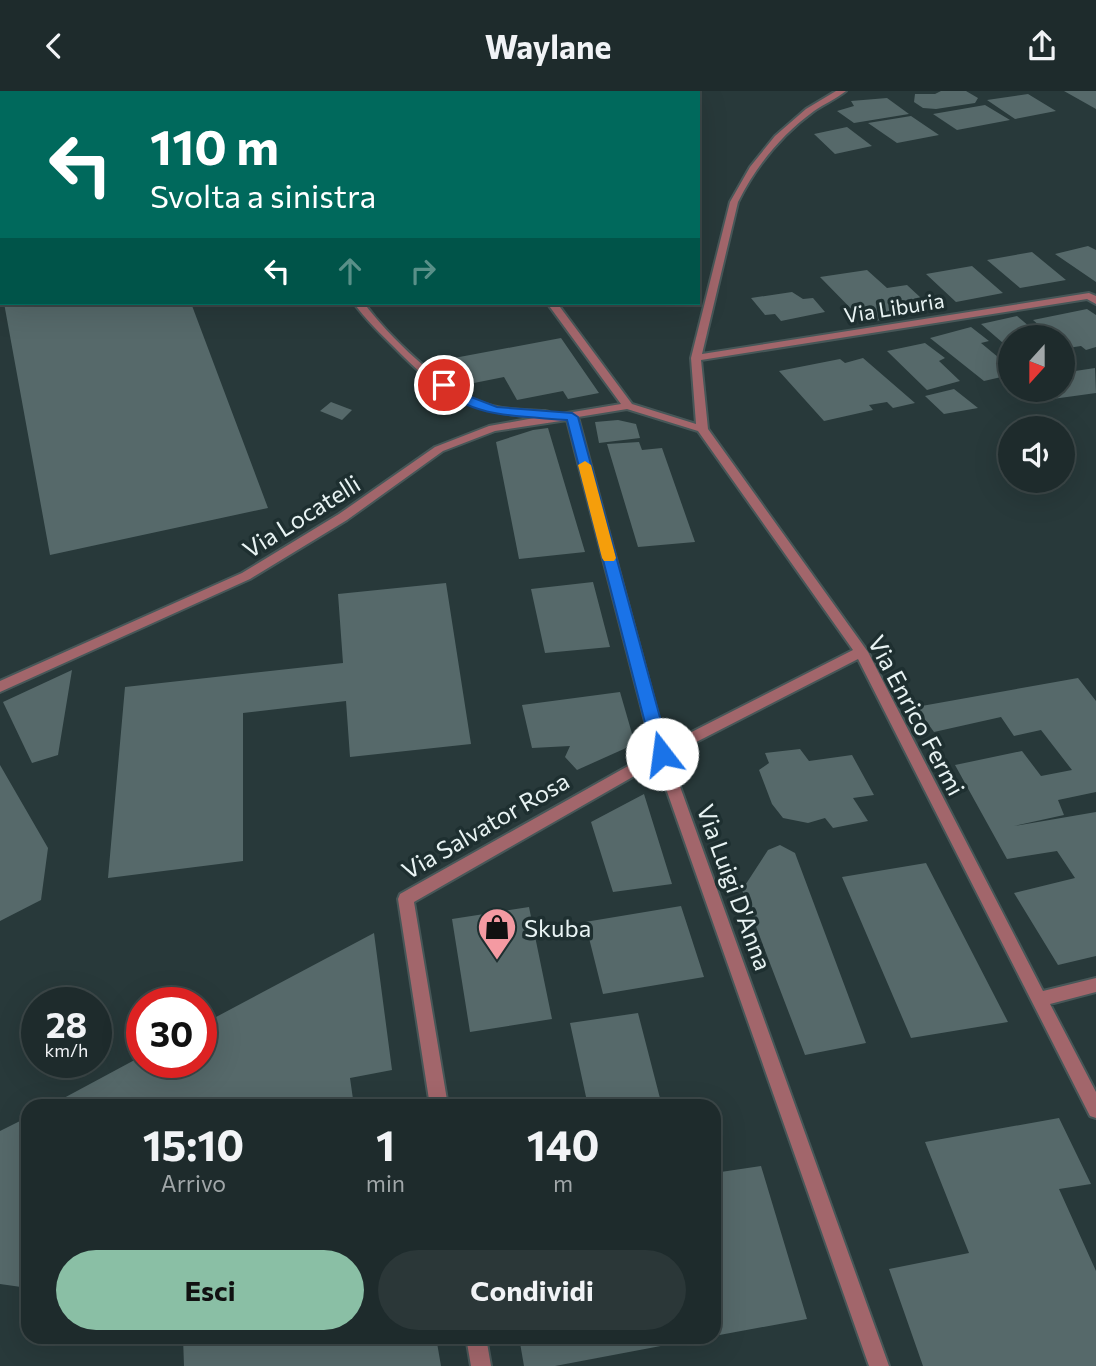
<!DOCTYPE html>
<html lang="it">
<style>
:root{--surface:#1e2b2c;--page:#2b3738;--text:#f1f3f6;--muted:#a1a7a9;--line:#3c4748;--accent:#8abfa5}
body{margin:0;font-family:Commissioner,sans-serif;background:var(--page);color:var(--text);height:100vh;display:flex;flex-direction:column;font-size:26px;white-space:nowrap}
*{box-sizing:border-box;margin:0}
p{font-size:23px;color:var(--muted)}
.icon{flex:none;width:38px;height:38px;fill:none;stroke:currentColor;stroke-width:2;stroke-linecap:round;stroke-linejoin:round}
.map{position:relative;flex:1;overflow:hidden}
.details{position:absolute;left:21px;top:1008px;width:700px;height:245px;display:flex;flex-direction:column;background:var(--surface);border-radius:21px;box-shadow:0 7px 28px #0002,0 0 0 2px var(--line)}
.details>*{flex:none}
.hud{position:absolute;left:0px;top:0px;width:700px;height:214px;box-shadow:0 7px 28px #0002,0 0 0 2px var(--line);background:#00695c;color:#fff;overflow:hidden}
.needle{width:46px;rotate:201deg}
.fabs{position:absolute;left:998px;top:234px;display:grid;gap:14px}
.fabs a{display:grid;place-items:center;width:77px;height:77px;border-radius:50%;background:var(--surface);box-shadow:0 7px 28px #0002,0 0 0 2px var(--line);font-size:35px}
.speed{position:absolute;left:21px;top:896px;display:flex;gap:14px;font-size:35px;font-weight:700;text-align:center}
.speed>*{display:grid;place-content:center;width:91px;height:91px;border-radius:50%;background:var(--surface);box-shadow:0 7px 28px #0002,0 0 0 2px var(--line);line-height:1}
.speed small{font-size:18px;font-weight:400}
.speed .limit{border:10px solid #d22;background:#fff;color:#111}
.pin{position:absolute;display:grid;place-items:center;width:60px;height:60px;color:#fff;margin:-30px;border:4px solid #fff;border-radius:50%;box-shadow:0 2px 7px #0007}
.me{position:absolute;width:77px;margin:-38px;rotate:345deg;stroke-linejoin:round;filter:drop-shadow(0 0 5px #0008)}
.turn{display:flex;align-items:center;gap:24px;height:147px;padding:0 35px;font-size:32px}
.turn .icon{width:91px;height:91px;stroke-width:2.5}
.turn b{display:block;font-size:49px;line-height:60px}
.lanes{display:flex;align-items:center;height:66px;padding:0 35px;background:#0003;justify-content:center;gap:35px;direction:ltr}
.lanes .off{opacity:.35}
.eta{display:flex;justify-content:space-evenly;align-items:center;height:119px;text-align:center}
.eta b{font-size:42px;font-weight:700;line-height:49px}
.button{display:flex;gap:14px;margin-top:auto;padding:14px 35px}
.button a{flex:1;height:80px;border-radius:42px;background:var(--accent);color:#111;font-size:28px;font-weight:700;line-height:80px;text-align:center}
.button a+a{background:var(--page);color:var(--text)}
header{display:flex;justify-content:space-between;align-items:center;height:91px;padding:0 35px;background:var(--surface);font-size:32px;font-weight:700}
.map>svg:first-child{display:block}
</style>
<header><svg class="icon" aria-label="back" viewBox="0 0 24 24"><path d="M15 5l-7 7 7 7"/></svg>Waylane<svg class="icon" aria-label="share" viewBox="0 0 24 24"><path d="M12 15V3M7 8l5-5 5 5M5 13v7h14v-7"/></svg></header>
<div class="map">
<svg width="1096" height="1275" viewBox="0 0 1096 1275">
<rect width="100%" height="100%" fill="#28393a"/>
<path fill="#56696a" d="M941 0H966L978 7 975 12 936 18 923 17 914 11 915 3H935Z
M1064 0H1096V18Z
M1028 3 1056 20 1015 28 987 9Z
M887 7 909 23 854 32 837 20 854 15 851 10Z
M985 14 1010 29 957 39 933 23Z
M911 25 939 44 897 52 868 32Z
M847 36 872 55 835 63 814 43Z
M1088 155 1096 159V191L1055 163Z
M1032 161 1066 189 1020 197 987 169Z
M972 175 1003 202 956 211 926 183Z
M867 179 887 197 907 194 934 219 865 232 820 186Z
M792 201 803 208 813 207 825 221 781 230 775 223 765 224 751 207Z
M4 212H191L268 417 50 464Z
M1087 218 1096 224V256L1086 259 1081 255 1068 257 1062 253V247H1054L1033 229Z
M1017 225 1043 247H1010V258L981 233Z
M971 236 989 250 981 252 1010 276V284L984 290 930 247Z
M561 247 599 302 568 308 563 300 517 309 504 286 469 293 454 267Z
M925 252 945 267 939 270 960 290 927 299 887 260Z
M863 267 915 312 893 317 887 311 869 314 873 319 824 330 779 280 840 268 845 272Z
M1095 277 1096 302 1038 310 1032 299H1062V282Z
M954 298 978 317 944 323 925 305Z
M331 311 352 319 342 329 320 320Z
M618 329 636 333 640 347 599 352 595 331Z
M548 337 585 461 519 468 496 351 533 339Z
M639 351 642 359 662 357 695 451 638 456 607 353Z
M593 491 610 556 545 562 531 498Z
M446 492 471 653 350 666 346 610 243 622V770L108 787 125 596 343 572 338 503Z
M72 579 58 664 32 672 3 611Z
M1078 587 1096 610V701L1058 709 1064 724 1014 735 1096 721V865L1058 874 1014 802 1075 787 1057 760 1007 768 955 674 1022 660 1041 685 1072 679 1041 639 1014 645 1001 626 934 641 916 616Z
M620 601 635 653 577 679 565 666 570 655 532 657 522 614Z
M800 658 809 670 852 664 874 704 853 707 868 730 833 737 825 727 808 732 783 727 772 713 759 679 769 672 765 662Z
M0 674 48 757 41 809 0 830Z
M644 703 672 793 613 801 591 731Z
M780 754 795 762 866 952 805 964 742 799 768 759Z
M926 772 1008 931 911 947 842 786Z
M681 815 704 886 603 903 585 831Z
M529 816 552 928 470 941 452 828Z
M374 842 392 979 350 987 354 1015H49L142 965V971H201V934Z
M638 922 662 1015H588L570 932Z
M28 1026V1197L0 1193V1040Z
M1059 1027 1091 1093 1059 1098 1096 1180V1275H923L889 1178 969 1162 925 1051Z
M761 1075 807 1228 714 1245V1082Z
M183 1246H436L441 1275H184Z
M519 1246H703V1247L555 1275H524Z"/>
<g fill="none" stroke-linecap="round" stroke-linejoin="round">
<g stroke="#475758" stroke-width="4">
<path id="street" d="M224 0H232L233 2H225Z
M836 0H846C836 8 824 13 814 20 781 44 756 75 738 111L702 263 1089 202 1096 205V213L1087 208 701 269 708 338 868 561 1043 900 1096 887V901L1050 913 1096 1001V1027L1090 1025 858 568 669 665 889 1275H869L657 672 414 811 448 1015H430L398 808 400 803 653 661 567 329 495 340 443 360 347 429 250 488 0 601V590L242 482 339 423 435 356 489 335 540 326C471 323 442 305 394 256 380 242 365 228 354 212H364C388 245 441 296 480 311 501 319 523 319 545 320L549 321V325L621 313 547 212H557L632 313 696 333 691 267 730 111 750 76 775 45 806 18ZM627 318 698 340 853 559 666 654 578 326Z
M466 1246H486L491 1275H471Z"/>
</g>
<use href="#street" fill="#a2666b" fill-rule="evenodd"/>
</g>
<path fill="#1a73e8" stroke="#114b97" stroke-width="2" d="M444 291 466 304 497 316 572 322 578 326 670 663 667 667 662 669 653 663 567 329C524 325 470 328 438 294Z"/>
<path fill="#f59e0b" d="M585 370 591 374 616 467 614 470H604L602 467 578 374Z"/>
<defs>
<g id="shop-pin" transform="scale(2.0125)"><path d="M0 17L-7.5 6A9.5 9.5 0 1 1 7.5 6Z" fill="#f49aa2" stroke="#1e2f30"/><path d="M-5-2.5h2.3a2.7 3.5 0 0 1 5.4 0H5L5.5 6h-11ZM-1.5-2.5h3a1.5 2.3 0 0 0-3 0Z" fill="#111"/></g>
</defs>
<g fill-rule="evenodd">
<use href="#shop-pin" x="497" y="836"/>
</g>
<g text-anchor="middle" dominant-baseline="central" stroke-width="7" stroke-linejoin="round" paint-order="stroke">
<g font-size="21" fill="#e8f3f3" stroke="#1e2f30">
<text transform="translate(894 216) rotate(-9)">Via Liburia</text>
</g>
<g font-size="24" fill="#e8f3f3" stroke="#1e2f30">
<text transform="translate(301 425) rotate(-32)">Via Locatelli</text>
<text transform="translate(917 624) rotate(62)">Via Enrico Fermi</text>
<text transform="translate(485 734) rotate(-30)">Via Salvator Rosa</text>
<text transform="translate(735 796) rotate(70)">Via Luigi D'Anna</text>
</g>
<g font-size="24" fill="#e8f3f3" stroke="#1e2f30" text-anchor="start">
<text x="524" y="836">Skuba</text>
</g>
</g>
</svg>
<div class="fabs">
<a><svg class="needle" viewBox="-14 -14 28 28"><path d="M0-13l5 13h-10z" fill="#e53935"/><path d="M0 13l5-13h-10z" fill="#a1a7a9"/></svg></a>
<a><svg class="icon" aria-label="sound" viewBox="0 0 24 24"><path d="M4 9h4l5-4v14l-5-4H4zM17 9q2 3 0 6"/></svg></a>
</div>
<div class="speed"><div>28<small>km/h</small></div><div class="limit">30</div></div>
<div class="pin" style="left:444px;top:294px;background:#d93025"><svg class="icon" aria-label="arrive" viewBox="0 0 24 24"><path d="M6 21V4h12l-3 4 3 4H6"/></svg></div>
<svg class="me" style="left:662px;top:663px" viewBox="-20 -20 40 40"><circle r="19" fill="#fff"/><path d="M0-13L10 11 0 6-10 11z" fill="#1a73e8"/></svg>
<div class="hud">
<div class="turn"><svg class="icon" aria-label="left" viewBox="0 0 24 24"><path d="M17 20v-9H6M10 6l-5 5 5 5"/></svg><div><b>110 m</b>Svolta a sinistra</div></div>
<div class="lanes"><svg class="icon" aria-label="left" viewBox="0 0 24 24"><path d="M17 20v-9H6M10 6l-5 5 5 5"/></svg><svg class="icon off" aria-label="ahead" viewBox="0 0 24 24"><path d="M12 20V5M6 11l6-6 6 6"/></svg><svg class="icon off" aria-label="right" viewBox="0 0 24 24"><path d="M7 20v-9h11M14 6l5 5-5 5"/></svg></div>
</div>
<section class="details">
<div class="eta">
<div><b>15:10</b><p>Arrivo</p></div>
<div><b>1</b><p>min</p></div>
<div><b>140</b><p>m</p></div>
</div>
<div class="button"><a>Esci</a><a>Condividi</a></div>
</section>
</div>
